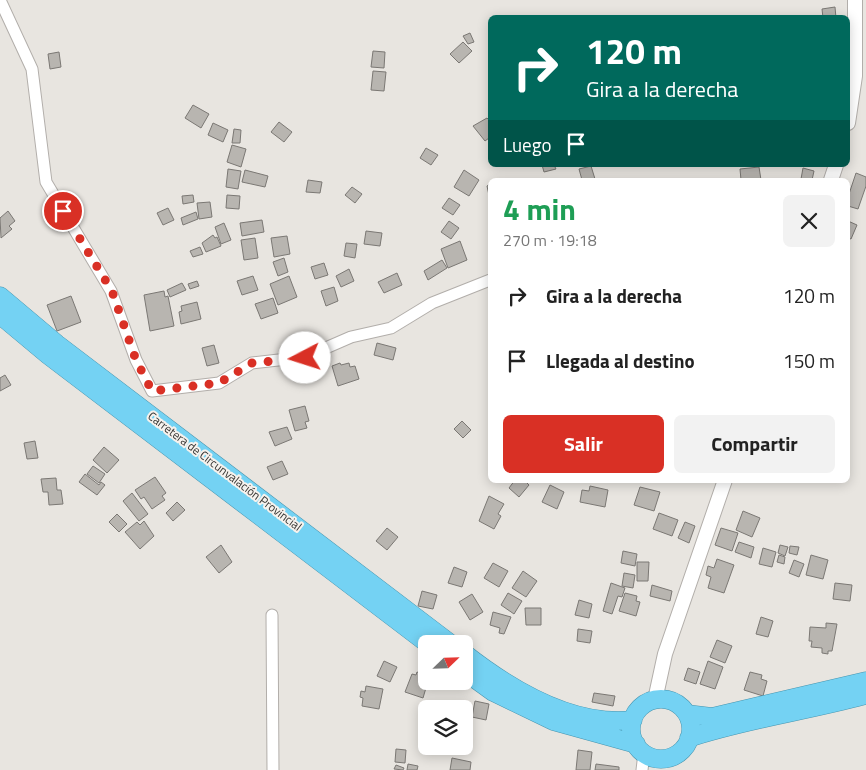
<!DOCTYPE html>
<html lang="es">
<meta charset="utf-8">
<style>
:root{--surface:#fff;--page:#f2f2f2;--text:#222;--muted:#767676;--accent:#d93025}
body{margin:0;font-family:"Titillium Web",sans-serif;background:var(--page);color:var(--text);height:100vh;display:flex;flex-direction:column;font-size:19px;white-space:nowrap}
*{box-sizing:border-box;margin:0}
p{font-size:16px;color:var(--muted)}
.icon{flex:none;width:28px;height:28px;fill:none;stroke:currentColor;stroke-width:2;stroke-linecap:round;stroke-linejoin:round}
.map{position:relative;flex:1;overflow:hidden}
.drawer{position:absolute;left:488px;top:178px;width:362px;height:305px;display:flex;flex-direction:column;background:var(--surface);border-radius:8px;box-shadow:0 2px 12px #0003}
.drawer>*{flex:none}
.banner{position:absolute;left:488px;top:15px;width:362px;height:152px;border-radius:8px;box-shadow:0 2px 12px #0003;background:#00695c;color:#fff;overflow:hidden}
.needle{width:32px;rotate:67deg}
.buttons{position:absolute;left:418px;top:635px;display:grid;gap:10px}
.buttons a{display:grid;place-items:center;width:55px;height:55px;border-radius:8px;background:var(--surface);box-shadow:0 2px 12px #0003;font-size:25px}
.pin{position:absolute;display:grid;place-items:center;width:42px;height:42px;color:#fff;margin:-21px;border:2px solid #fff;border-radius:50%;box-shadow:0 1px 5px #0007}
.me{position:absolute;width:55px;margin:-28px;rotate:265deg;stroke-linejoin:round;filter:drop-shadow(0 0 4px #0008)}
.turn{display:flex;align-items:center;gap:18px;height:105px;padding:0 15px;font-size:22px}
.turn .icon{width:65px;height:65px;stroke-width:2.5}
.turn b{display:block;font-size:35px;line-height:42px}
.then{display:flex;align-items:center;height:48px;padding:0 15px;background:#0003;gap:10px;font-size:19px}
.round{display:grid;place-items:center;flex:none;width:52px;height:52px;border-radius:8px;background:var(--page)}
.head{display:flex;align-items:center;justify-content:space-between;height:85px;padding:0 15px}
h1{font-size:30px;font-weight:700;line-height:38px;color:#1e9e55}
.action{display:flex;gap:10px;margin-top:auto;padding:10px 15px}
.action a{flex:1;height:58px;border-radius:8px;background:var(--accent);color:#fff;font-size:20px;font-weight:700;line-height:58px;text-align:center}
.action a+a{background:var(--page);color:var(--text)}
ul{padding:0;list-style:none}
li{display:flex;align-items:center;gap:15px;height:65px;padding:0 15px}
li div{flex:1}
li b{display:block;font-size:19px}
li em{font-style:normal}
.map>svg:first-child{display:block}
</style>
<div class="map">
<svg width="866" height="770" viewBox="0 0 866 770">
<rect width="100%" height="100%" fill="#e8e5e0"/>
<path fill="#b8b5b0" stroke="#7b7874" d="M835 7 836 18H823L822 9Z
M470 33 474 42 468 44 463 36Z
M463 42 472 51 459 63 450 54Z
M373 51 385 52 384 68 371 67Z
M59 52 61 67 50 69 48 54Z
M373 71 386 72 384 91 371 90Z
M193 105 209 114 201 128 185 118Z
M487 118 490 121V140L489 138 485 141 473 126Z
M279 122 292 132 284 142 271 132Z
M213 123 228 130 223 142 208 135Z
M234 129 241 130 240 143H232Z
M232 145 246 149 241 167 227 162Z
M426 148 438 155 431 165 420 158Z
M542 165H554L556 169 544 172Z
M591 166 595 179 582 180 579 169Z
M759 167 761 180H741L740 169Z
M803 168 814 171 812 180 801 179Z
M228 169 241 171 238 189 226 187Z
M245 170 268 176 265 187 242 182Z
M464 170 479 180 469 196 454 187Z
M856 173 866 177V186L858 209 848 206V197Z
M308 180 322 182 320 193 306 192Z
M490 184V200L487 186Z
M352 187 362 194 355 203 345 195Z
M193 195 194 202 183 204 182 196Z
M227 195 240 196 239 209 226 208Z
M449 198 460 205 453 215 442 208Z
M210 202 212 217 199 219 197 203Z
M168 208 174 220 163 225 157 213Z
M8 211 15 221 9 226 12 229 1 238 0 218Z
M196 212 198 219 183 225 181 218Z
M262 220 264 232 242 236 240 223Z
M449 221 459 228 451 239 441 232Z
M848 221 857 225 851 239 848 238Z
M224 223 231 240 221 244 215 227Z
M366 231 382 233 380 246 364 244Z
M213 235 215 238 217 237 221 246 206 252 202 243Z
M287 236 290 254 274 257 271 238Z
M255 238 258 258 244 260 241 240Z
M460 241 467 260 448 268 441 249Z
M346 243 357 244 355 258 344 256Z
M200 247 203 254 193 257 190 251Z
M284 258 288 272 278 276 273 262Z
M442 260 447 268 428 280 424 271Z
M324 263 328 275 315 279 311 267Z
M349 269 354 281 341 287 336 276Z
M397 273 402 285 384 293 378 282Z
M253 276 258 290 242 295 237 281Z
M289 276 297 297 278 305 270 284Z
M197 281 199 286 190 289 188 284Z
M182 283 186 290 170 297 167 290Z
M334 287 338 301 326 306 321 291Z
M164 291 165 297 168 296 174 326 150 331 144 295Z
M71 296 81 322 57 331 47 305Z
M273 298 278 313 261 319 255 304Z
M197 302 201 319 181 324 179 312 182 311 181 306Z
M377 343 396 348 393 360 374 355Z
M214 345 219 363 207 366 202 348Z
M340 363 341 365 349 363 350 367 355 366 359 379 338 386 332 366Z
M5 375 11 385 0 391V378Z
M305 406 309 421 305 422 307 428 295 431 289 410Z
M462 421 471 430 463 438 454 429Z
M287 427 292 439 275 446 269 432Z
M35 441 38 458 27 459 24 443Z
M104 447 119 460 107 473 93 460Z
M282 461 288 474 273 480 267 467Z
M93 466 105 474 99 483 87 474Z
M85 474 99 485 101 482 105 485 97 495 79 482Z
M155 477 166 493 162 496 165 500 152 509 144 497 141 499 135 490Z
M56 478 57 490H61L63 504 49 505 48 492H43L41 479Z
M515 480H524L529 485 519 497 509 488Z
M550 485 564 492 557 509 542 502Z
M590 486 608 490 605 507 580 502 582 490 589 491Z
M640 487 660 492 654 511 634 505Z
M132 493 148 514 139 521 123 501Z
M489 496 504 504 498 514 501 516 494 529 479 521Z
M177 502 185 510 173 521 166 513Z
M743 511 760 518 752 537 736 530Z
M659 513 678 520 672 536 653 529Z
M117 514 127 524 119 532 109 522Z
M144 521 154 536 140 549 125 532 137 522 140 525Z
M685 522 695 526 689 543 678 538Z
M387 528 398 537 387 550 376 541Z
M721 528 738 533 732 551 715 545Z
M739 542 754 547 751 558 735 552Z
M221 545 232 562 219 573 206 557Z
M780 545 788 547 785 556 778 553Z
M790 546 799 547 797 555 789 553Z
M763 548 776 552 772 567 759 564Z
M623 551 637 554 635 566 621 563Z
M779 555 785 557 784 564 777 562Z
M811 555 828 560 823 579 806 575Z
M717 559 734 565 724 593 708 588 711 577 706 575 708 566 714 568Z
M794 560 804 564 799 577 789 573Z
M637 562H649L648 581H637Z
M493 563 508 571 499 587 484 578Z
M454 567 467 572 462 587 448 583Z
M523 571 537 581 526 597 512 588Z
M624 573 635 575 633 588 622 586Z
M611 583 625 588 622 597 618 596 612 614 603 611Z
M835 583 852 585 850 601 833 599Z
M652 585 672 591 670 601 650 596Z
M422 591 437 595 433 609 418 606Z
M508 593 522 601 514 614 501 605Z
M625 593 637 596 636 601 640 602 636 616 619 611Z
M472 594 483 612 470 620 459 602Z
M579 600 592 604 589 618 575 615Z
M525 608H541V625H526Z
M493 612 511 617 504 634 499 633 500 628 490 625Z
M761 617 773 621 768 637 756 634Z
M826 623 837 624 832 651H828V654L822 653V648L811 647 812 641H809L810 627 826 628Z
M578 629 592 631 590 643 577 641Z
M717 640 732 646 725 663 710 657Z
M384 661 397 667 390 682 377 676Z
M708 661 723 667 715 689 700 684Z
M688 668 700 672 696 684 684 680Z
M417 672 426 675V681H428L423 698 405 692 412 674 416 675Z
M750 672 762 675 761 679 767 681 763 696 744 690Z
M366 686 383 689 379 709 362 706 363 698 360 697 361 691 365 692Z
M594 693 615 696 613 706 592 702Z
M475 701 489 704 486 720 472 717Z
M464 735 468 736 466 747 463 746Z
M396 749 406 750 405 763 395 762Z
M578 750 592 752 590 770H576Z
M452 758 471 762 470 770H450Z
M408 764 418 766 417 770H407Z
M596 764 619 767V770H595Z
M396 765 404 768 403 770 394 769Z"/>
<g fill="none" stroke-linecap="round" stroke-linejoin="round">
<g stroke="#b2aeaa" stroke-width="13">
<path id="minor" d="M0 0 32 69 46 182 111 291 136 360 152 391 219 383 252 363 305 357 351 337 391 328 432 303 490 280
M272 615 273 770
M642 770 644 753"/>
</g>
<g stroke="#b2aeaa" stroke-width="16">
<path id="tertiary" d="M848 123 855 76V0
M831 180 836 165
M655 700 665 654 725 480"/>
</g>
<g stroke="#4794ae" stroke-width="19">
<path id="trunk" d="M0 296 57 344 451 644
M0 315 48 355 428 644
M464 653C510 689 572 727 633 720
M464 671 493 692 553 721 636 744
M631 729a30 30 0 1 1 60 0a30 30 0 1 1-60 0Z
M687 714 712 717 866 681
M689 738C746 719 808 711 866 695"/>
</g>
<use href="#minor" stroke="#fff" stroke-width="11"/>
<use href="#tertiary" stroke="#fff" stroke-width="14"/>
<use href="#trunk" stroke="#74d2f3" stroke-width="18"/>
</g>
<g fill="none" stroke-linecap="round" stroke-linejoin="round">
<path stroke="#d93025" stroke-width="9" stroke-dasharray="0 16.2" d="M63 211 112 291 136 360 152 391 219 383 252 363 305 358"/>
</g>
<g text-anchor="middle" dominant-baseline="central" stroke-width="4" stroke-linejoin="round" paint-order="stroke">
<g font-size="12" fill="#353432" stroke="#f6f2ed">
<text transform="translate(225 471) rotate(37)">Carretera de Circunvalación Provincial</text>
</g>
</g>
</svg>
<div class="buttons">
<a><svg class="needle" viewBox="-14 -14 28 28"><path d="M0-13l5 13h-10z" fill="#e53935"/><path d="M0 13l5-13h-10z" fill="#767676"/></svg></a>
<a><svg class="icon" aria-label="layers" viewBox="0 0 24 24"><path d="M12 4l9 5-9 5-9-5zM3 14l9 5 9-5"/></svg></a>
</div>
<div class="pin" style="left:63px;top:211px;background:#d93025"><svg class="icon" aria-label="arrive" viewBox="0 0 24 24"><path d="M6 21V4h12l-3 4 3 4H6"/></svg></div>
<svg class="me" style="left:305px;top:358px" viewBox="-20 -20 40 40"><circle r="19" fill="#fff"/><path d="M0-13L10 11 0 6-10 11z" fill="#d93025"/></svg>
<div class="banner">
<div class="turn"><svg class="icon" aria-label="right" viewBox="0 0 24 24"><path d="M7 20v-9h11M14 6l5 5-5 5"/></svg><div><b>120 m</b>Gira a la derecha</div></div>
<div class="then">Luego<svg class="icon" aria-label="arrive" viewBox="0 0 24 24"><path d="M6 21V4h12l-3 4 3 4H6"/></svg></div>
</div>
<section class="drawer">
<div class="head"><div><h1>4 min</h1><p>270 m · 19:18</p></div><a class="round"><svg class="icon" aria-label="close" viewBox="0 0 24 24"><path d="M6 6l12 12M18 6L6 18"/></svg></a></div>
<ul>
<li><svg class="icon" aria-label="right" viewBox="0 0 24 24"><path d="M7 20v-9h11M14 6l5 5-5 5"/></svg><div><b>Gira a la derecha</b></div><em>120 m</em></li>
<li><svg class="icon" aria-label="arrive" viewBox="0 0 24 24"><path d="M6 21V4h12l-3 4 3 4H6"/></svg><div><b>Llegada al destino</b></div><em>150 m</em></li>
</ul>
<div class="action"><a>Salir</a><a>Compartir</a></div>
</section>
</div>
